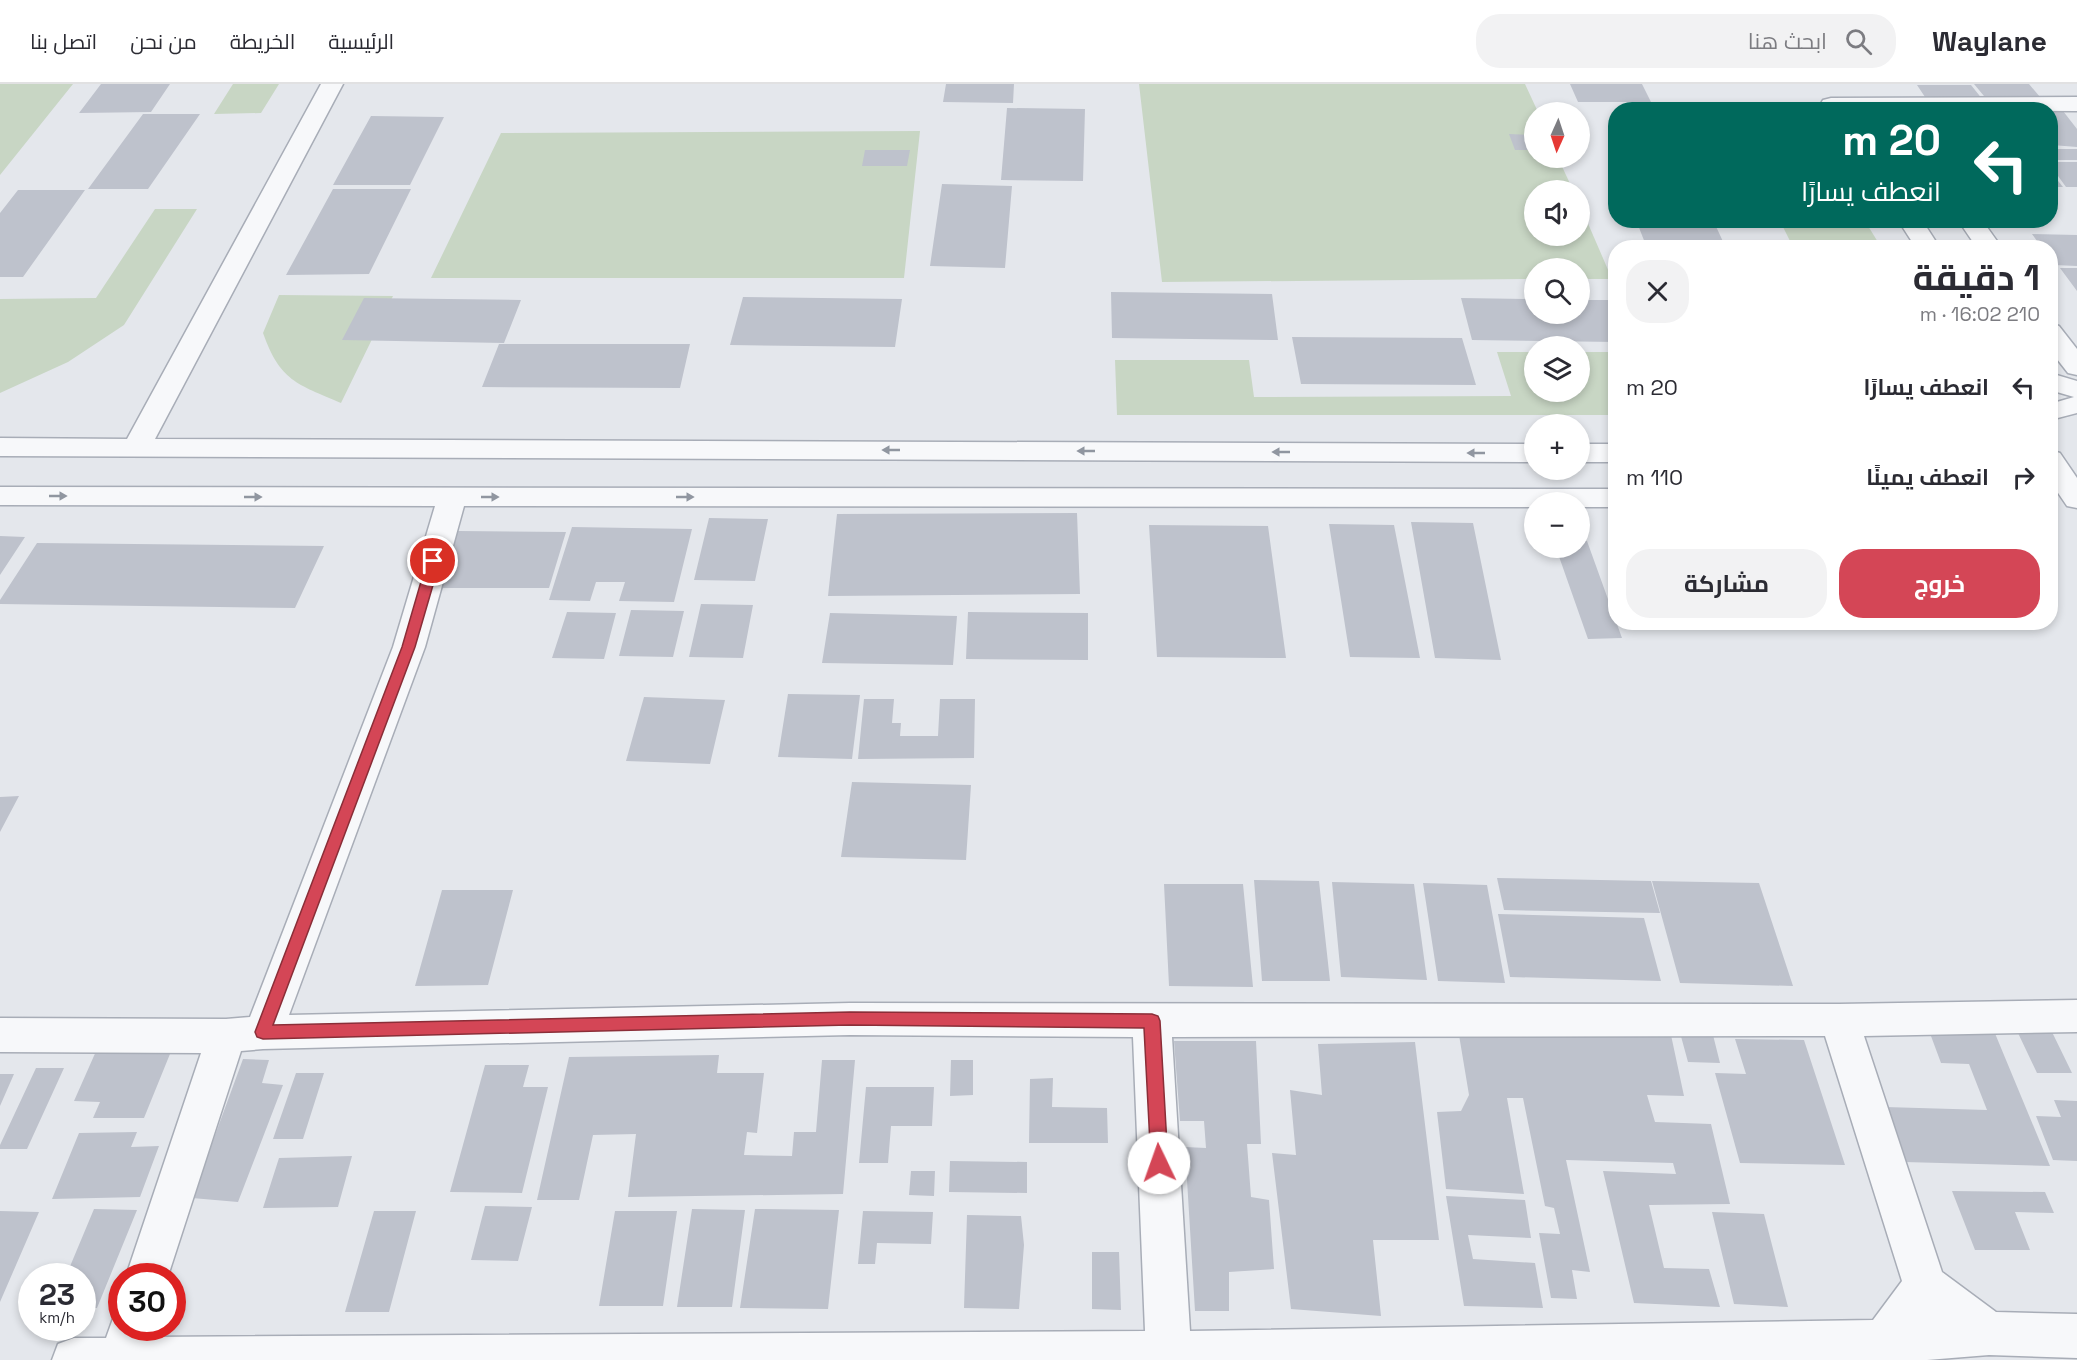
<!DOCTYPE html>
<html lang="ar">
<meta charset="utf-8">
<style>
:root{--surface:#fff;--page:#f2f2f3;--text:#2b2b33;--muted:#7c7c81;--line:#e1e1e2;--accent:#d44656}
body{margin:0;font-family:"Space Grotesk",Cairo,sans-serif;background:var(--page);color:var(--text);direction:rtl;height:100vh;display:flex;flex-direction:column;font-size:22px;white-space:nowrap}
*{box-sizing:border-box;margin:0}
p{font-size:20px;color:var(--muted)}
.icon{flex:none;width:33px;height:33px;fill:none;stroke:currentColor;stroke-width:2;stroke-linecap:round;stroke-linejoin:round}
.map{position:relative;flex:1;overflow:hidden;direction:ltr}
.side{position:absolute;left:1608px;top:156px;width:450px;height:390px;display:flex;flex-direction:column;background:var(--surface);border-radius:24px;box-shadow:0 3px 9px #0003;direction:rtl}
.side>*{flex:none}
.hud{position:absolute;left:1608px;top:18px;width:450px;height:126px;border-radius:24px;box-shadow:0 3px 9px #0003;direction:rtl;background:#00695c;color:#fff;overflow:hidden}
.needle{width:39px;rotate:183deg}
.fabs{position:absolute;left:1524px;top:18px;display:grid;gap:12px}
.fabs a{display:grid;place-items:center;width:66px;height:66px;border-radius:50%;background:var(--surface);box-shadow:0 3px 9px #0003;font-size:30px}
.speed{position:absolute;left:18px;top:1179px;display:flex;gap:12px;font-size:30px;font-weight:700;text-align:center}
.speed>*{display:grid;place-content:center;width:78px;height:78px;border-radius:50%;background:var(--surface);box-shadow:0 3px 9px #0003;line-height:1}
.speed small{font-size:15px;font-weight:400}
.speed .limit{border:9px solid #d22;background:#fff;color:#111}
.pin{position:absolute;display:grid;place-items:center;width:51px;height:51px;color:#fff;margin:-26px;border:3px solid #fff;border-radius:50%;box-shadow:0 2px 6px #0007}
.me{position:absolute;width:66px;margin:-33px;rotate:357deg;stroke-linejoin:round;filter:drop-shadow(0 0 4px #0008)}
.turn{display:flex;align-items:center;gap:21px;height:126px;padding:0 18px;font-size:27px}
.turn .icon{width:78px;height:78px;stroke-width:2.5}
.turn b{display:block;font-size:42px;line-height:51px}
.round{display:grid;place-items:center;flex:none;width:63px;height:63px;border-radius:24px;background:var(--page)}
.summary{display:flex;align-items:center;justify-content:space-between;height:102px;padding:0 18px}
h1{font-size:36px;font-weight:700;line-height:45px}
.primary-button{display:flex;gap:12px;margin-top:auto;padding:12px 18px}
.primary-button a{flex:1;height:69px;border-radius:24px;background:var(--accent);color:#fff;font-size:24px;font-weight:700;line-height:69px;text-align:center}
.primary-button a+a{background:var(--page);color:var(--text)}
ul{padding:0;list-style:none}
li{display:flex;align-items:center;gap:18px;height:90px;padding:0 18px}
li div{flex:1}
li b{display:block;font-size:22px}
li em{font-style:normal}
header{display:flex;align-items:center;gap:36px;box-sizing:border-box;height:84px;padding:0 30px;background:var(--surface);border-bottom:2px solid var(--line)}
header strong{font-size:28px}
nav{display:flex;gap:33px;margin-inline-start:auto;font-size:21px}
.search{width:420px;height:54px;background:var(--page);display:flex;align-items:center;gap:15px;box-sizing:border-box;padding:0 21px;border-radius:24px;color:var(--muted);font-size:22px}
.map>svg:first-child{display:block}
</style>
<header>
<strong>Waylane</strong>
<div class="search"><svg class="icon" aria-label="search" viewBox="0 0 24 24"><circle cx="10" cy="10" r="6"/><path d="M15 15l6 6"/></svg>ابحث هنا</div>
<nav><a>الرئيسية</a><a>الخريطة</a><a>من نحن</a><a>اتصل بنا</a></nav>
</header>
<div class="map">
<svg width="2077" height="1276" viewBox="0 0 2077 1276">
<rect width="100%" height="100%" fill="#e4e7ec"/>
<path fill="#c8d6c4" d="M0 0H73L0 91Z
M233 0H279L261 29 214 30Z
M1139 0H1525L1538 28H1534V74H1558L1573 106H1534V152H1580V121L1612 195H1580V184H1534V195L1162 198Z
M920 47 904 194H431L501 49Z
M155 125H197L124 241 68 278 0 309V215L96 214Z
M1780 137H1865L1881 163H1793Z
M279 211 393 212 341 319C297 300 280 297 263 249Z
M1497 268H1534V308H1580V268H1615V331H1117L1115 276H1249L1254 313 1511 312Z"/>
<path fill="#bec2cc" d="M101 0H170L151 28 79 29Z
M946 0H1014L1013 19 943 18Z
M1570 0H1642L1651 18H1578Z
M1974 0H2029L2040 13 1984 12Z
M1917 1H1971L1983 16H1927Z
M1634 20 1711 22 1713 26H1637Z
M1007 24 1085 25 1083 97 1001 96Z
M2050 26 2063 27 2077 45V63L2052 61Z
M143 30H200L148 105H88Z
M371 32 444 33 410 101H333Z
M1509 50 1534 51V66H1515Z
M2050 65H2077V76H2050Z
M865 66H910L907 82H862Z
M2050 78H2077V103H2066L2050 81Z
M2050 87 2063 103H2050Z
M942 100 1012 102 1005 184 930 182Z
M333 105H411L369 190 286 191Z
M18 106H85L23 193H0V129Z
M1636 136H1713L1726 164H1647Z
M2032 150 2077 151V182L2054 181 2050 176V164H2042Z
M2060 184H2077V207Z
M1111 208 1272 210 1278 256 1112 254Z
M743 213 902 215 895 263 730 261Z
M364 214 521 216 504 259 342 256Z
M1461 214 1534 215V230H1580V216H1616V258L1472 256Z
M1292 253 1462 254 1476 301 1301 300Z
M499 260H690L680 304 482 303Z
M1077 429 1080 510 828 512 837 430Z
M709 434 768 435 755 497 694 496Z
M1411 438 1473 439 1501 576 1435 574Z
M1329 440 1394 441 1420 574 1350 573Z
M1149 441 1268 442 1286 574 1157 573Z
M572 443 692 445 674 518 619 517 625 498H596L590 517 549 516Z
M458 447 566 448 549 504H437Z
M0 452 25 453 0 491Z
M1580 457H1587L1622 554 1588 555 1556 464H1580Z
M37 459 324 462 295 524 0 520V516Z
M701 520 753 521 743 574 689 573Z
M631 526 684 527 673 573 619 572Z
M567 528 616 529 604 575 552 574Z
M968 528 1088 529V576L966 575Z
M830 529 957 532 953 581 822 579Z
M788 610 860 611 852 675 778 673Z
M644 613 725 616 710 680 626 677Z
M864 615H894L892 639H901L900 652H938L940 615H975L974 674 858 675Z
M852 698 971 701 966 776 841 773Z
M19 712 0 748V713Z
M1497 794 1651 797 1660 829 1504 826Z
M1254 796 1319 797 1330 897H1262Z
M1652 797 1759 799 1793 902 1680 899Z
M1332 798 1414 800 1427 896 1341 893Z
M1423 799 1487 801 1505 899 1438 897Z
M1164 800H1243L1253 903 1169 902Z
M442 806H513L488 901 415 902Z
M1498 830 1644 834 1661 897 1510 893Z
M1928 944 1994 947 2050 1082 1904 1078 1885 1023 1987 1026 1969 980 1941 979Z
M1679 945 1712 947 1720 979 1688 978Z
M2052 948 2072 989H2037L2018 949Z
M1459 951H1671L1684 1012 1647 1011 1655 1038 1711 1040 1730 1120 1649 1121 1664 1184 1709 1185 1720 1223 1634 1219 1603 1087 1676 1090 1673 1079 1566 1076 1590 1188 1572 1186 1577 1215 1551 1214 1539 1149 1560 1150 1554 1124 1545 1122 1523 1014H1507L1524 1110 1446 1105 1437 1028 1461 1027 1469 1011Z
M1735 955 1804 956 1845 1081 1740 1079 1715 989 1746 990Z
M1174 957H1256L1261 1060H1247L1251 1113 1269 1116 1274 1185 1229 1188V1227H1195L1185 1063 1206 1064 1204 1037H1180Z
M1415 958 1439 1156H1373L1381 1232 1291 1225 1272 1069 1296 1071 1290 1006 1322 1011 1318 960Z
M97 965H172L144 1034H93L100 1018 74 1017Z
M719 971 717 989H764L757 1049 747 1048 744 1071 792 1072 794 1048H816L822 976H855L843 1110 628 1113 636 1050 593 1051 579 1116H537L569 973Z
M243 975 269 976 262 999 283 1001 238 1118 192 1114Z
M951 976H973V1011L950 1012Z
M485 981H529L523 1003H548L522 1109 450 1108Z
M36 984H64L27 1065H0V1061Z
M296 989H324L303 1055H273Z
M0 990H14L0 1022Z
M1053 994 1052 1023 1107 1024 1108 1059H1029L1030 995Z
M866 1003H934L932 1042H891L888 1079H859Z
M2054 1016 2077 1017V1077L2053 1076 2036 1032 2061 1033Z
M137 1048 131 1063 159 1062 140 1113 52 1115 79 1049Z
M352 1072 338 1123 263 1124 279 1074Z
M950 1077 1027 1078V1109L949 1108Z
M911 1087H935L934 1112 909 1111Z
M1952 1107 2045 1108 2054 1129 2015 1128 2030 1166H1975Z
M1446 1112 1525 1116 1531 1154 1468 1151 1473 1175 1535 1179 1543 1224 1464 1222Z
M485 1122 532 1123 518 1177 471 1176Z
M94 1125 137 1126 97 1224H82V1192H66Z
M692 1125 745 1126 732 1223H677Z
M755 1125 839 1126 828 1225 740 1224Z
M0 1127 39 1128 0 1218Z
M374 1127H416L389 1228H345Z
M615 1127H677L663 1222H599Z
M863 1127 933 1128 931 1160 877 1159 875 1180H858Z
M1712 1128 1764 1130 1788 1223 1734 1220Z
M967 1131 1021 1132 1024 1161 1019 1225 964 1224Z
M1092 1168H1119L1121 1226 1092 1225Z"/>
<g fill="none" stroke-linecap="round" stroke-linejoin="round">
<g stroke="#a8adb7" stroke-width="3">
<path id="minor" d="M321 0H343L155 355 1534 360V378L0 372V354L127 355Z
M2077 13V27L1823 26 1820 21 1823 16 1831 14Z
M1898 136H1922L1940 164H1916Z
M1958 136H1982L2002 164H1977Z
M2050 239 2059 242 2077 265V291L2068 289 2050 266Z
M2050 289 2077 297V329L2050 336V320L2074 313 2050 306Z
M1580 360H1616V378H1580Z
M2050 366 2060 369 2077 394V424L2067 422 2050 397Z
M0 403 1616 405V423H1580V418H1534V423L464 422 425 563 289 931 850 919 1839 920 2077 916V948L1864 952 1942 1188 1996 1228 2077 1230V1274L1989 1271 1927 1276H52L58 1260 74 1254H106L115 1229 122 1226V1244H153L150 1253 1145 1247 1133 953 850 951 263 965 241 967 168 1192H126L201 969 0 968V934L226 935 250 933 393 563 435 422 0 421ZM1825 952 1902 1197 1873 1236 1190 1247 1172 953Z"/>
</g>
<use href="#minor" fill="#f7f8fa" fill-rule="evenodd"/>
</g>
<defs><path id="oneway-solid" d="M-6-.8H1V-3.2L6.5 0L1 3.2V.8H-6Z" transform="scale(1.5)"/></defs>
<g fill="#9096a0">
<use href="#oneway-solid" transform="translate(891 366) rotate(-180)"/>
<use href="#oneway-solid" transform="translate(1086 367) rotate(-180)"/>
<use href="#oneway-solid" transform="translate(1281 368) rotate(-180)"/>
<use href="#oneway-solid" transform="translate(1476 369) rotate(-180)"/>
<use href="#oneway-solid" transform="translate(58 412)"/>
<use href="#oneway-solid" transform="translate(253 413)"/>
<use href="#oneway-solid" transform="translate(490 413)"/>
<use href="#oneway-solid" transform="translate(685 413)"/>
</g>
<path fill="#d44656" stroke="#8a2e38" stroke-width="1.5" d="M433 473 440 477 415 563 273 941 850 928 1152 930 1158 932 1160 937 1168 1079 1165 1085 1159 1087 1153 1085 1151 1079 1144 944 850 941 263 955 257 953 255 948 402 563 427 477Z"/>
</svg>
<div class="fabs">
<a><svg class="needle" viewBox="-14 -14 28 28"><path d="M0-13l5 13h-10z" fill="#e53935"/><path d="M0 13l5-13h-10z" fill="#7c7c81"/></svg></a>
<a><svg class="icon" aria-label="sound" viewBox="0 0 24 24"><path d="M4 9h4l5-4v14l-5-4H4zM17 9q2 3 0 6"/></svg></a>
<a><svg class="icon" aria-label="search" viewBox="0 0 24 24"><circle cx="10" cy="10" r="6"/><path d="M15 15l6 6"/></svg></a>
<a><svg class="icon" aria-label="layers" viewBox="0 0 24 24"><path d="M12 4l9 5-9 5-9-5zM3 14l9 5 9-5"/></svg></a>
<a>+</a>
<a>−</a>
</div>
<div class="speed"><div>23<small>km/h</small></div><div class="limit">30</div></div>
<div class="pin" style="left:433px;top:477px;background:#d93025"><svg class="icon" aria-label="arrive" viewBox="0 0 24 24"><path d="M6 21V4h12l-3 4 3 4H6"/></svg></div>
<svg class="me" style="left:1159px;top:1079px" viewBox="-20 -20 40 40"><circle r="19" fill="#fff"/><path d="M0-13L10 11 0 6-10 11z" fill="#d44656"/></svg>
<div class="hud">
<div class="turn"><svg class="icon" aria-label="left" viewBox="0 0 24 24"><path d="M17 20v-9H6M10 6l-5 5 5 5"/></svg><div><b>20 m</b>انعطف يسارًا</div></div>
</div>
<section class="side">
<div class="summary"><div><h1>1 دقيقة</h1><p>210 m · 16:02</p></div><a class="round"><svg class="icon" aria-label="close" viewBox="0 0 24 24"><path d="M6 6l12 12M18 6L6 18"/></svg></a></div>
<ul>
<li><svg class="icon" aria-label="left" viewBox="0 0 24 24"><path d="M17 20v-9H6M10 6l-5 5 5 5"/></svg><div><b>انعطف يسارًا</b></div><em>20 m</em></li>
<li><svg class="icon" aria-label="right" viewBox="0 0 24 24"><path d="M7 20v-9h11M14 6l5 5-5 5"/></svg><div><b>انعطف يمينًا</b></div><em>110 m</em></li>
</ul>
<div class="primary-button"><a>خروج</a><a>مشاركة</a></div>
</section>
</div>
